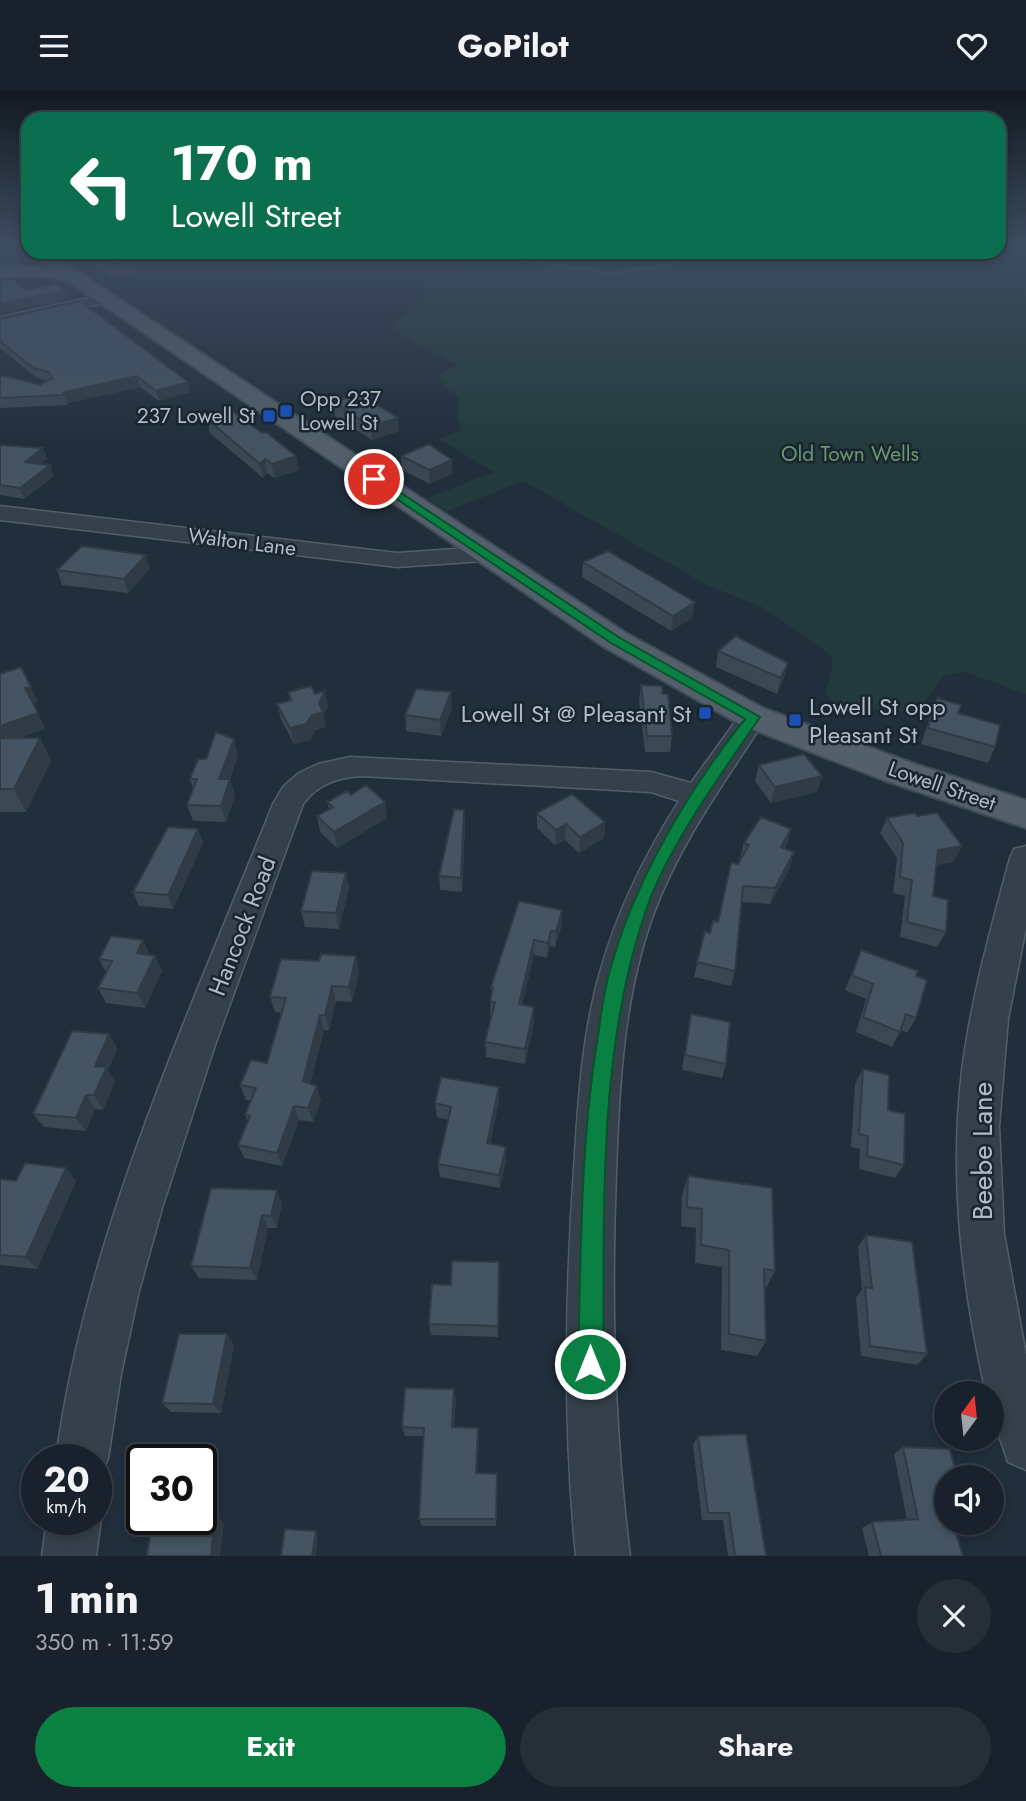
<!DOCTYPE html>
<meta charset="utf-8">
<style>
:root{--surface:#19222c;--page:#262f38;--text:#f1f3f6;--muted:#9fa4a9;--line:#373f48;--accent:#0b8043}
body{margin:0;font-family:Jost,sans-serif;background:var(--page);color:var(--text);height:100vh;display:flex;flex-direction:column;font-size:26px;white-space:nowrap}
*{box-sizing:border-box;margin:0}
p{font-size:23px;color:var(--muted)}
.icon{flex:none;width:38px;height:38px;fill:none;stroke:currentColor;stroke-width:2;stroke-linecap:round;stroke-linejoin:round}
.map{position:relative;height:1465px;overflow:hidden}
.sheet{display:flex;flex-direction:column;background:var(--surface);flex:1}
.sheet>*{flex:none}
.guide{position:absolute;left:21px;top:21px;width:985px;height:147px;border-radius:21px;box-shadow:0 4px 10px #0003,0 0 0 2px var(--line);background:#0b6e4f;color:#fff;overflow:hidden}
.needle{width:46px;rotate:15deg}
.buttons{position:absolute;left:934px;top:1290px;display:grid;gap:14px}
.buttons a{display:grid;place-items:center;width:70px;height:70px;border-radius:50%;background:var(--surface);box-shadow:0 4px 10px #0003,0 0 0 2px var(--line);font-size:35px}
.speed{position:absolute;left:21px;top:1353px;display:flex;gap:14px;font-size:35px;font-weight:700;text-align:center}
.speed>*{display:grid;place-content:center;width:91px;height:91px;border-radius:50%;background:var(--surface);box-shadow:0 4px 10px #0003,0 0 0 2px var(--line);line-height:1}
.speed small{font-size:18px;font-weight:400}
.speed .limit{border:4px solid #111;border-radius:10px;background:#fff;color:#111}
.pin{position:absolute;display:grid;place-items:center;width:60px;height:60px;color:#fff;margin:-30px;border:4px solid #fff;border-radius:50%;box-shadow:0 2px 7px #0007}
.me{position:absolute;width:77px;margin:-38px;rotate:0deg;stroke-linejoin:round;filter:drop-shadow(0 0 5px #0008)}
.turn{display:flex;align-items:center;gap:24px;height:147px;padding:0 35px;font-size:32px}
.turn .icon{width:91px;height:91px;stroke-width:2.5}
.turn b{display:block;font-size:49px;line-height:60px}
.round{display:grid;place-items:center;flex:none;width:74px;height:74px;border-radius:37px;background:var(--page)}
.summary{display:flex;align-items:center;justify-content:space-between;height:119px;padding:0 35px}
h1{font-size:42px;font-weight:700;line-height:52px}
.cta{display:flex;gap:14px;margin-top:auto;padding:14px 35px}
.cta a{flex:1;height:80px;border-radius:42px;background:var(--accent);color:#fff;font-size:28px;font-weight:700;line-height:80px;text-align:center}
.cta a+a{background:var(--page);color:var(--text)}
header{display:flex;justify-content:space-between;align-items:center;height:91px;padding:0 35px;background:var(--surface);font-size:32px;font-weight:700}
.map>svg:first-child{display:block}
</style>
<header><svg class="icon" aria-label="menu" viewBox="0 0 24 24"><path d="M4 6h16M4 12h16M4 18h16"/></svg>GoPilot<svg class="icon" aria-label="heart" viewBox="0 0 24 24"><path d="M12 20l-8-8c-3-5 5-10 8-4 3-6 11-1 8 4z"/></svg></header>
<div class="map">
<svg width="1026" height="1465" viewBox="0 0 1026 1465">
<rect width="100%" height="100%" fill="#212e3b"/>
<path fill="#233b3c" d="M999 152H1026V603L965 581 943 585 920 617 912 621 839 616 825 602 833 574 831 564 764 517 709 495 523 390 447 420 427 407 494 381 438 348 462 339 457 329 459 305 444 297 438 284 458 274 392 239 394 232 427 206 423 199 428 191 455 183 472 170 463 164 417 161H999Z
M129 161H374C343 170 300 191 268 182L271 177C244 170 217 178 190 172L187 164C168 157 150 172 129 161Z"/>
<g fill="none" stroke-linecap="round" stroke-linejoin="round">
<path stroke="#354b62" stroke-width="3.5" d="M442 161 584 177 608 183 746 161
M0 162H9"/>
<g stroke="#535e69" stroke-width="3">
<path id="minor" d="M107 203 112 204V210L0 236V226Z
M0 415 397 462 485 456 496 463 485 470 397 476 0 429Z
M753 617 763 620 767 626C724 692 680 751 652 827 623 909 619 997 616 1083 611 1211 614 1338 630 1465H576C563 1336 565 1207 574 1078 578 1011 582 942 601 878 618 818 646 762 679 710L651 701 361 685C337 687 318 693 303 713L215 954 162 1117 139 1200 121 1283 108 1368 100 1386 96 1388V1368H56C85 1146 190 921 273 713L283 696 299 682 318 673 350 666 651 681 691 692 743 620Z
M1026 755V837L1008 928 999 1035 1004 1143 1026 1264V1379L1008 1371 992 1324V1302H986C962 1196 949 1088 962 980 971 907 991 837 1010 767L1014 758Z
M96 1417 101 1428 96 1465H42L47 1428H96Z"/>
</g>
<g stroke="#3e4954" stroke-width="4">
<path id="major" d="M29 161H48L626 542 765 618 912 672 1026 709V737L886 690 741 634 604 556 68 190 41 185 0 186V176H48Z"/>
</g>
<use href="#minor" fill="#35404b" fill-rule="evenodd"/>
<use href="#major" fill="#535f6b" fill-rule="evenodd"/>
</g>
<path fill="#3a4854" d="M71 161H136L143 168 145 179 114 186Z
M0 228 190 301 159 310 140 296 68 312 67 314 0 317V285L40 294 48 290 37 287 0 257Z
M334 311 398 327 399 340 372 349 335 325Z
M207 328 262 342 296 365 299 379 274 387 267 382 263 387 210 342Z
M0 354 43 357 47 368 40 373 54 385 24 408 0 404Z
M401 365 452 383 430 393 402 379Z
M146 464 150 478 128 502 62 494 57 479Z
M583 471 692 527 671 540 582 486Z
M718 560 788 572 784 587 777 603 716 576Z
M0 583 38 611 33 613 45 638 18 647H40L51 670 26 721H0Z
M641 594 672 645 670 661H645L639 610Z
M288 601 315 603 328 615 323 624 326 636 315 639 310 649 294 653 281 628 277 613 290 609Z
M937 607 958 622 995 656 988 672 921 653 931 623Z
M452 617 441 645 406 640 405 624Z
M238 664 230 688 235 704 226 731 193 730 187 714 193 698 190 688 206 668Z
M759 674 822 685 817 701 771 712 755 690Z
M351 704 385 711 387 727 337 757 320 741 317 725 329 718 327 711Z
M464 719 465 734 462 801 440 799 439 785Z
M537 722 605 731 604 747 579 762 565 749 555 754 537 737Z
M887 727 954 771 936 774 933 805 946 841 937 856 900 846 905 805 893 802 897 767 880 742Z
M198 738 203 752 173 818 139 815 133 801Z
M791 738 785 757 790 777 770 813 742 811 735 880 731 895 694 886 705 840 710 842 718 831 740 768 744 752Z
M346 782 349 797 339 838 305 836 301 820Z
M562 819V834L555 856 550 855 547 867 534 864 522 914 534 931 525 973 486 966 485 951 492 925H490L491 896Z
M861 859 916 885V927L907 942 901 939 892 956 856 941 866 908 845 899Z
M150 864 155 865 162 880 145 917 106 912 98 897 106 881 99 868Z
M356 865 359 880 352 911 336 910 329 939H324L310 993 321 1009 313 1031 299 1029 282 1075 244 1067 238 1054 248 1031 245 1024 251 1009H246L240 994 267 972 282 922 275 921 270 906 319 870Z
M691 923 726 973 722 987 682 979 688 938Z
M109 943 117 958 108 979 115 991 103 1019 95 1018 86 1040 44 1036 33 1023Z
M863 978 888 1019 904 1074 895 1087 859 1078 860 1058 851 1056 855 993Z
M499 996V1010L490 1053 506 1056V1070L500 1097 440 1086 438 1073 448 1029 437 1026 435 1012Z
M688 1085 775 1180 766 1197H765L766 1250 757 1265 721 1259 722 1176 695 1172 696 1137 681 1135 682 1104Z
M0 1088 16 1090H76L37 1178 0 1174Z
M211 1097 282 1112 277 1137H268L257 1189 199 1187 191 1175Z
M866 1144 927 1263 917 1274 861 1265 856 1207 862 1199 858 1156Z
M499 1171 498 1246 431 1244 429 1233 451 1194Z
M234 1254 221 1322 171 1321 162 1312Z
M456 1308 454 1336 478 1337 479 1346 477 1382 497 1391 496 1435H422L419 1428 424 1345H405L402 1336Z
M698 1345 766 1465H728L723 1429H702L693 1354Z
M903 1356 947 1386V1401H944L963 1465H869L862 1437 872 1431 907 1429 894 1363Z"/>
<path fill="#303b45" d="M143 168 145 179 114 186 111 174Z
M66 200 68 209 0 223V213Z
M137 285 140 296 68 312 67 314 64 301Z
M188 291 190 301 159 310 156 300Z
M398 327 399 340 372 349 370 335Z
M43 357 47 368 29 382 25 371Z
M296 365 299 379 274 387 272 373Z
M265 368 267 382 263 387 260 373Z
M452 369V383L430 393 429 379Z
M50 374 54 385 24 408 20 397Z
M146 464 150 478 128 502 124 488Z
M695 511 692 527 671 540 673 525Z
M788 572 784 587 777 603 781 587Z
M31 596 38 611 33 613 25 597Z
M325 600 328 615 323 624 326 636 315 639 310 649 294 653 290 637 319 612Z
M451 601 452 617 441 645 440 629Z
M38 622 45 638 0 654V635Z
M40 647 51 670 26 721 14 698Z
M234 648 238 664 224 704 219 688Z
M822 685 817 701 771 712 775 696Z
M230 688 235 704 226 731 221 715Z
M385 711 387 727 337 757 334 741Z
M464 719 465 734 462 801 461 787Z
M605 731 604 747 579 762 580 746Z
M566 733 565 749 555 754 556 739Z
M198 738 203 752 173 818 168 804Z
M791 738 787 754 776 772 781 756Z
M962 755 954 771 930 774 938 759Z
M794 761 790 777 770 813 775 797Z
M346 782 349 797 339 838 336 822Z
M562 819V834L555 856 556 841Z
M551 840 550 855 547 867 548 852Z
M143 849 150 864 137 862Z
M534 849V864L519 928V913Z
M155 865 162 880 145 917 137 902Z
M356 865 359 880 352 911 349 896Z
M332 895 336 910 329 939 325 924Z
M534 916V931L525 973V958Z
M320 924 324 939 307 1005 303 990Z
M109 943 117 958 108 979 115 991 103 1019 94 1004 95 975Z
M317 995 321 1009 313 1031 308 1017Z
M499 996V1010L488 1065 487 1052Z
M86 1004 95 1018 86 1040 76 1027Z
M294 1015 299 1029 282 1075 277 1062Z
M506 1056V1070L500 1097 499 1084Z
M66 1077 76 1090 37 1178 26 1166Z
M277 1099 282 1112 277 1137 271 1125Z
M262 1124 268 1137 257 1189 250 1177Z
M227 1243 234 1254 221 1322 213 1313Z
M454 1298 456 1308 453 1345 452 1336Z
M478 1337 479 1346 477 1389 476 1382Z
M215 1424 224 1431 220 1465H211Z
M316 1440 318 1443 316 1465H312Z"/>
<path fill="#445462" stroke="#303b45" stroke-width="2" d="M87 161H136L143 168 111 174Z
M13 188 26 199 56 193 66 200 0 213V189Z
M80 210 188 291 156 300 137 285 64 301V304L0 307V285L10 286 40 294 52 287 49 281 33 277 0 250V228Z
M359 303 398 327 370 335 334 311Z
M233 321 262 342 266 341 296 365 272 373 265 368 260 373 207 328Z
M429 353 452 369 429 379 401 365Z
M0 354 43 357 25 371 50 374 20 397 0 394Z
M82 455 146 464 124 488 57 479Z
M608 460 695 511 673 525 583 471Z
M736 545 788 572 781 587 718 560Z
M21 576 31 596 25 597 38 622 0 635V583Z
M641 594 662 595 663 603H668L672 645H647Z
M311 595 315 603 325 600 319 612 323 621 312 624 306 633 290 637 277 613 292 609 288 601Z
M416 598 451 601 440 629 405 624Z
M937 607 961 614 958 622 1000 634 995 656 928 637Z
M216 641 234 648 219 688H230L221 715 187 714 197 688H190L198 668H206Z
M0 647H40L14 698H0Z
M804 663 822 685 775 696 759 674Z
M366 694 385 711 334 741 317 725 333 716 327 711 347 700 351 704Z
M572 703 605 731 580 746 566 733 556 739 537 722Z
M454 718 464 719 461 787 439 785Z
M915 722 917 725 937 722 962 755 938 759 933 805 948 809 946 841 907 831 912 789 900 786 903 752 887 727Z
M761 726 791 738 781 756 794 761 775 797 743 795 735 880 697 871 705 840 710 842 713 830 718 831 731 772 738 773 749 754 744 752Z
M168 736 198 738 168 804 133 801Z
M312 780 346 782 336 822 301 820Z
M519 810 562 819 556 841 551 840 548 852 534 849 519 913 534 916 525 958 485 951 495 911 490 910 493 897 491 896Z
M111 845 143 849 137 862 155 865 137 902 98 897 112 870 99 868Z
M861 859 918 880 916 885 927 889 916 927 906 923 900 941 863 926 873 893 852 884Z
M321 863 356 865 349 896 332 895 325 924H320L303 990 317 995 308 1017 294 1015 277 1062 238 1054 250 1025 245 1024 256 997 240 994 251 969 267 972 286 907 270 906 281 868 319 870Z
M691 923 730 931 726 973 685 964Z
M72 940 109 943 95 975 107 976 94 1004H86L76 1027 33 1023Z
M863 978 889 984 888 1019 905 1023 904 1074 867 1065 868 1045 859 1043Z
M441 986 499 996 487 1052 506 1056 499 1084 438 1073 451 1016 435 1012Z
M25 1072 66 1077 26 1166 0 1164V1088L16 1090Z
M688 1085 772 1097 775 1180 764 1178 766 1250 729 1243V1159L701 1154 702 1118 687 1116Z
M211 1097 277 1099 271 1125 262 1124 250 1177 191 1175Z
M866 1144 912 1151 927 1263 870 1255 865 1196 872 1197Z
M452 1170 499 1171 498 1235 429 1233 432 1193 451 1194Z
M179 1243H227L213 1313 162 1312Z
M405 1297 454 1298 452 1336 478 1337 476 1382 497 1383 496 1428H419L424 1337 402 1336Z
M746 1343 766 1465H735L729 1422H708L698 1345Z
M903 1356 950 1358 957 1386H947V1394H942L947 1411V1432H953L963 1465H881L872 1431 918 1428Z
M215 1424 211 1465H147L152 1430 172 1428H201V1425Z
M285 1438 316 1440 312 1465H281Z"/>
<linearGradient id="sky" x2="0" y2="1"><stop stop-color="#121920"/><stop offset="0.43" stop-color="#3d4c60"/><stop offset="1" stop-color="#3d4c60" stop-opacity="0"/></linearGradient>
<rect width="1026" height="357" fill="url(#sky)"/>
<path fill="#0b8043" stroke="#07532c" stroke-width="2" d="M370 386H377L620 547 760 626C724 679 673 749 650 808 596 955 605 1119 603 1273L599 1281 590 1285 582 1281 578 1273C581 1164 580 1053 598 945 601 925 603 903 609 883 632 794 688 699 745 628L611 552 370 390Z"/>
<g fill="#1a4fb4" stroke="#1a2530" stroke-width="2.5">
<rect x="279" y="313" width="14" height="14" rx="3.5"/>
<rect x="262" y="318" width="14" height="14" rx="3.5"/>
<rect x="698" y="615" width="14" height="14" rx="3.5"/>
<rect x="788" y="622" width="14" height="14" rx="3.5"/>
</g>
<g text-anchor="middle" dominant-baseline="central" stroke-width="5" stroke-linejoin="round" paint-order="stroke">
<g font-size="21" fill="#b0bbc7" stroke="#1a2530" text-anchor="start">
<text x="300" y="308">Opp 237<tspan x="300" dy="24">Lowell St</tspan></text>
<text x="255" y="325" text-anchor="end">237 Lowell St</text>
</g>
<g font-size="21" fill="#67996e" stroke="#1a2530">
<text x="850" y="363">Old Town Wells</text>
</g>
<g font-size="21" fill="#b0bbc7" stroke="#1a2530">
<text transform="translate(242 451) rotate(7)">Walton Lane</text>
<text transform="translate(942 695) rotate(19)">Lowell Street</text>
</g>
<g font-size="24" fill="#b0bbc7" stroke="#1a2530" text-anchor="start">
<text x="809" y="615">Lowell St opp<tspan x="809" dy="28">Pleasant St</tspan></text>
<text x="691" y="622" text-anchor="end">Lowell St @ Pleasant St</text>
</g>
<g font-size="24" fill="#b0bbc7" stroke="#1a2530">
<text transform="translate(242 835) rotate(-69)">Hancock Road</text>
</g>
<g font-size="28" fill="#b0bbc7" stroke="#1a2530">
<text transform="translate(982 1060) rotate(-90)">Beebe Lane</text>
</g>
</g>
</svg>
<div class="buttons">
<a><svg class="needle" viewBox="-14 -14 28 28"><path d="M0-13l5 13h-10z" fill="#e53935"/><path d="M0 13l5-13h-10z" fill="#9fa4a9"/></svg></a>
<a><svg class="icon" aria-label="sound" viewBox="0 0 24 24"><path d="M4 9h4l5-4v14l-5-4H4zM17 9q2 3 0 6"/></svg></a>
</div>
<div class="speed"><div>20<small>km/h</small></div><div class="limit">30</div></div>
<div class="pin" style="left:374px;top:388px;background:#d93025"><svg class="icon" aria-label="arrive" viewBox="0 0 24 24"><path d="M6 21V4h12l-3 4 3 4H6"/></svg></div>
<svg class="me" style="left:590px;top:1273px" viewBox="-20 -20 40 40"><circle r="17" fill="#0b8043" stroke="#fff" stroke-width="3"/><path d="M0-11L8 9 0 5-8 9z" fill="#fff"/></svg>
<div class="guide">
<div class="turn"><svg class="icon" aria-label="left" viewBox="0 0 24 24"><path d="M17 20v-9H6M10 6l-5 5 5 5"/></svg><div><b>170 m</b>Lowell Street</div></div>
</div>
</div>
<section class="sheet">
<div class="summary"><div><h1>1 min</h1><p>350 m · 11:59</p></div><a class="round"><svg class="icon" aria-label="close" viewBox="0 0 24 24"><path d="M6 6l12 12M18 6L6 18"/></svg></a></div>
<div class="cta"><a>Exit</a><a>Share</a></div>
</section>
